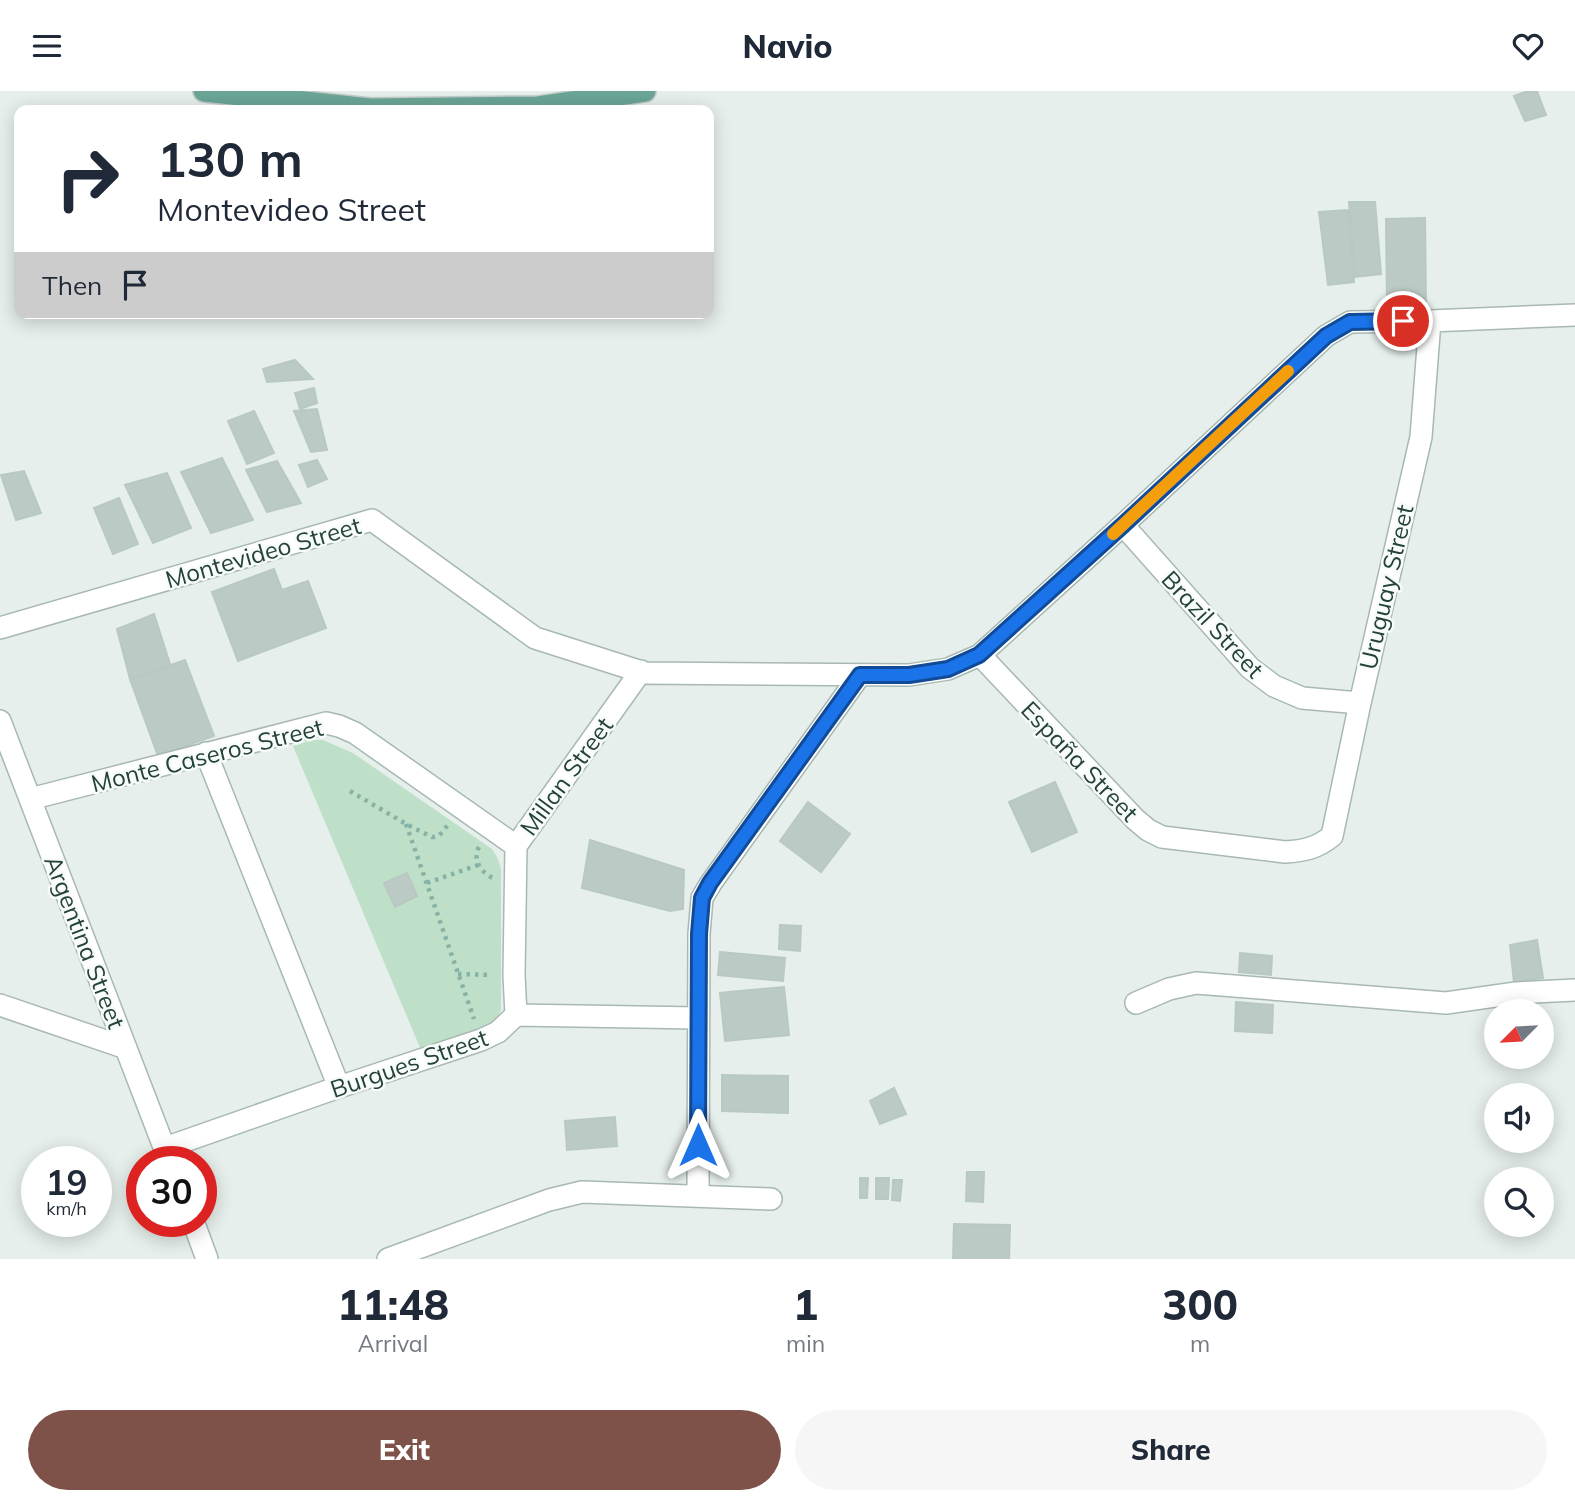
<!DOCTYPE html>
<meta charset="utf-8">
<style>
:root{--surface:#fff;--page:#f6f6f7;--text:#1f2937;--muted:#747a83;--accent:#7f5249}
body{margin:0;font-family:Mulish,sans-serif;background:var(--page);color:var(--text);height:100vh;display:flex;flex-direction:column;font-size:26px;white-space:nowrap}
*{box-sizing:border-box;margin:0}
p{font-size:23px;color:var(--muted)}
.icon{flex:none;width:38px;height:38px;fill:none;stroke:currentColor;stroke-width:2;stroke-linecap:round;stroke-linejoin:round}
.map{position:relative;height:1168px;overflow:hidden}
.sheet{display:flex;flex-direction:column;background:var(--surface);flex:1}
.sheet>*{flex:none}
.banner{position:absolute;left:14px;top:14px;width:700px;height:214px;border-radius:14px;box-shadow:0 4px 18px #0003;background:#fff;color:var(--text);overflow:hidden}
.needle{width:46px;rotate:246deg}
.controls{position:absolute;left:1484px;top:908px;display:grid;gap:14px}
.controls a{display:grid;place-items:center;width:70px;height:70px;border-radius:50%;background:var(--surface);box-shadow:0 4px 18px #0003;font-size:35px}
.speed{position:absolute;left:21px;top:1055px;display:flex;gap:14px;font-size:35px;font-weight:700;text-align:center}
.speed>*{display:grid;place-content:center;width:91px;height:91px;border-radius:50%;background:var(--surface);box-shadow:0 4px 18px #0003;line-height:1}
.speed small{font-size:18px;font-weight:400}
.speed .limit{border:10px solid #d22;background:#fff;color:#111}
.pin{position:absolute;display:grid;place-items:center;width:60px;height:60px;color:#fff;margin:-30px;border:4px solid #fff;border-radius:50%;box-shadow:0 2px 7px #0007}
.me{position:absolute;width:77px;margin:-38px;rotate:0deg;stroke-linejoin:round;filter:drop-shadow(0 0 5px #0008)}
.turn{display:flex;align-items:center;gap:24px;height:147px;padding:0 28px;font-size:32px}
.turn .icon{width:91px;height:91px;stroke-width:2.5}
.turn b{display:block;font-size:49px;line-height:60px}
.then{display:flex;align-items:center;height:66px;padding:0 28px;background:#0003;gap:14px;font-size:26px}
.eta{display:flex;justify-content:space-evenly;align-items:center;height:119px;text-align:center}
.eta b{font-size:42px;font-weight:800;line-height:49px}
.primary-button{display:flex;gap:14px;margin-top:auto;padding:14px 28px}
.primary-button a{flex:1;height:80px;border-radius:42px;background:var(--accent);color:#fff;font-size:28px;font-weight:800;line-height:80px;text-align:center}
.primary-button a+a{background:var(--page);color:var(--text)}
header{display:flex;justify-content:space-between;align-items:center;height:91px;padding:0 28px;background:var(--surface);font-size:32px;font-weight:800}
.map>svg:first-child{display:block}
</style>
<header><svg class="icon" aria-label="menu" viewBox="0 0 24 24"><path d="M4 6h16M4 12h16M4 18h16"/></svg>Navio<svg class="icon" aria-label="heart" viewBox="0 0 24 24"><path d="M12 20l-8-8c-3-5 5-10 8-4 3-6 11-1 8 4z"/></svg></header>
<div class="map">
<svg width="1575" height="1168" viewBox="0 0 1575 1168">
<rect width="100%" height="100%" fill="#e6efeb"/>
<path fill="#bfe0c8" d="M312 649H323L353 662 492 758 498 768 501 778V919L496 929 483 936 421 959 293 655Z"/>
<path fill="#bbcac4" stroke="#b8c9c2" stroke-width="2" d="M1528 0H1537L1546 24 1525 30 1514 5Z
M1349 111H1375L1381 183 1355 186Z
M1348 119 1354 191 1328 194 1319 121Z
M1425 127 1426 214H1387L1386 128Z
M295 269 313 288 267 291 263 278Z
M314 297 317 312 300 318 295 302Z
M317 318 327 359 311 361 294 320Z
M254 320 274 362 247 373 228 330Z
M222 367 253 429 211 442 181 381Z
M317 369 327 388 308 396 299 374Z
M277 370 301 412 267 421 246 379Z
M24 380 41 422 16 429 1 384Z
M167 382 191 437 153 452 125 394Z
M119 407 138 453 113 463 94 417Z
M274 478 282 499 308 490 326 537 238 570 212 501Z
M154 523 171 576 130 588 117 538Z
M185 569 214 645 158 665 130 588Z
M1055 691 1077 741 1032 761 1009 711Z
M808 711 850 743 821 781 780 750Z
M590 749 684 779 683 818 670 820 582 797Z
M407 782 417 805 395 816 384 792Z
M780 834 801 835 800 860 779 858Z
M1537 849 1543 887 1514 891 1510 854Z
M720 861 785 867 783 890 718 884Z
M1240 862 1272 865 1271 884 1239 881Z
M784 896 789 944 725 950 720 902Z
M1236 911 1273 914 1272 942 1235 940Z
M722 984 788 985V1022L722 1020Z
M894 997 906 1023 880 1033 870 1010Z
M615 1026 617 1055 567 1059 565 1030Z
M967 1081H984L983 1111 966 1110Z
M860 1087H868L867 1107H860Z
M876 1087H889L888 1108H876Z
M893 1089H902L900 1110 892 1109Z
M954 1133 1010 1134 1009 1168H953Z"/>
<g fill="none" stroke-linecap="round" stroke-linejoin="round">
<g stroke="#a8b8b2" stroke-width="24">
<path id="minor" d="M1123 434 1250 577 1274 595 1302 607 1360 612
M0 537 372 429 535 547 645 582 909 584 948 578 980 564 1123 434 1326 245 1350 231 1430 230 1575 224
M980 564 1135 728 1148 739 1162 746 1285 761C1304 760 1317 757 1332 745L1360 612 1421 346 1430 230
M0 630 169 1069
M206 662 339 996
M30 708 326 632 339 635 355 642 516 755
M1136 912 1169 898 1196 892 1446 912 1516 902 1575 899
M0 914 126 957
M516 924 514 884 516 755 641 580
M165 1057 339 996 481 949 498 941 516 924 698 927
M698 1105 699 843 702 807 711 792 860 584
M193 1130 207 1168
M388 1168 549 1109 582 1101 771 1108"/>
</g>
<g stroke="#c2cac8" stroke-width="24">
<path id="major" d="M204 0 370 18 538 16 645 0"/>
</g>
<path stroke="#86b3a5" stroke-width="4.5" stroke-dasharray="3.5 5" stroke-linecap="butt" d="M350 700 406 733 432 746C440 747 443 739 448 734
M406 733 474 928
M479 756C472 768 481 782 493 787
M427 792 478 774
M458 883 492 884"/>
<use href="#minor" stroke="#fff" stroke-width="21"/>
<use href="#major" stroke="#6aa596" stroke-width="21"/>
</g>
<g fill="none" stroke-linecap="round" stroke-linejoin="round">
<g stroke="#114b97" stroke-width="18">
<path id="route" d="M698 1054 699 843 702 807 710 792 860 584H909L948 578 979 564 1123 434 1326 245 1350 231 1403 230"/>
</g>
<use href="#route" stroke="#1a73e8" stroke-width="12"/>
<path stroke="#f59e0b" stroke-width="12" d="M1113 443 1288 280"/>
</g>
<g text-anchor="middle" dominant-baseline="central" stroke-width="5" stroke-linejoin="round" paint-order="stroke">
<g font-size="24" fill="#24423a" stroke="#f7fbf9">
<text transform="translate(263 461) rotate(-16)">Montevideo Street</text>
<text transform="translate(1386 496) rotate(-77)">Uruguay Street</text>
<text transform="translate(1213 533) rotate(47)">Brazil Street</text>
<text transform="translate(207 664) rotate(-14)">Monte Caseros Street</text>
<text transform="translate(1080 670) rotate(46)">España Street</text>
<text transform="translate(566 685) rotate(-54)">Millan Street</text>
<text transform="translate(85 851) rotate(69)">Argentina Street</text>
<text transform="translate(409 972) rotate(-19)">Burgues Street</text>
</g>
</g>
</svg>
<div class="controls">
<a><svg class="needle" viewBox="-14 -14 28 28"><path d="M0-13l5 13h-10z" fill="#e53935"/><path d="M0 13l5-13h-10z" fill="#747a83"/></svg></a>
<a><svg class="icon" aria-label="sound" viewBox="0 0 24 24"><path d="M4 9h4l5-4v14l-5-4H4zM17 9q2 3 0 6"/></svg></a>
<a><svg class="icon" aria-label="search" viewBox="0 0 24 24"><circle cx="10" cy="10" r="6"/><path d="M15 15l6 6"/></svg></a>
</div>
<div class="speed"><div>19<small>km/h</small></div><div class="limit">30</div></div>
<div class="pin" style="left:1403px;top:230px;background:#d93025"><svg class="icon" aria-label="arrive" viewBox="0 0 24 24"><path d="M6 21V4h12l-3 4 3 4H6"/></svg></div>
<svg class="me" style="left:698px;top:1054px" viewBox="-20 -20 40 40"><path d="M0-17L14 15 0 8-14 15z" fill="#1a73e8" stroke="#fff" stroke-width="4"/></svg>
<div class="banner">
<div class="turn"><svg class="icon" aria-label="right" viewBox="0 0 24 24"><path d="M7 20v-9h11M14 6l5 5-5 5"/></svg><div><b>130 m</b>Montevideo Street</div></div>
<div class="then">Then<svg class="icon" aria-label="arrive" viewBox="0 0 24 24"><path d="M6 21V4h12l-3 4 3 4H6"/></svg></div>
</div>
</div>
<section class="sheet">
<div class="eta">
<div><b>11:48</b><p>Arrival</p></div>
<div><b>1</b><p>min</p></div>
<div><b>300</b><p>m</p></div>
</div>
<div class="primary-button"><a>Exit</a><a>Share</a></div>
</section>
